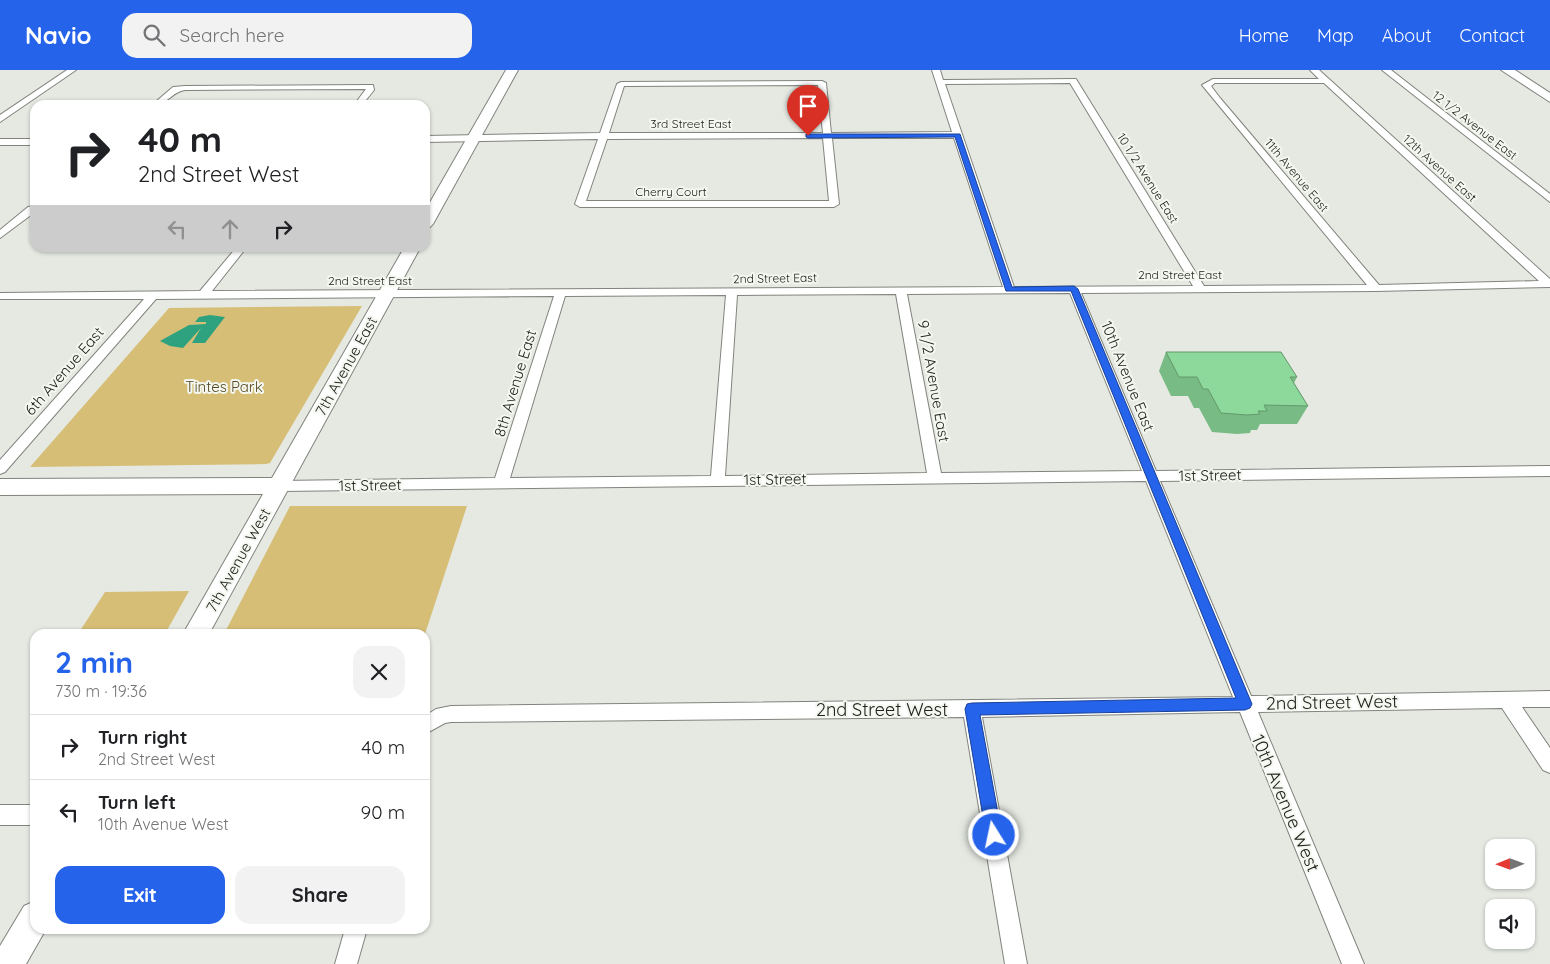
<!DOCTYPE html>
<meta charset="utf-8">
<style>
:root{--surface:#fff;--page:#f2f2f2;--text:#202124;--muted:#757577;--line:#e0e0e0;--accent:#2563eb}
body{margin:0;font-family:Quicksand,sans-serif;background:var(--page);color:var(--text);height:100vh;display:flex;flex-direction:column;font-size:19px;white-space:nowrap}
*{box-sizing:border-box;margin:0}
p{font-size:16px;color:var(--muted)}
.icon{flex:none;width:28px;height:28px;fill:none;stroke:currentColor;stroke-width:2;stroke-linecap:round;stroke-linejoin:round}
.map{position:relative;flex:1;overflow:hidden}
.side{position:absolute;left:30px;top:559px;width:400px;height:305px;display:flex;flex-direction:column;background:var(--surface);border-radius:15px;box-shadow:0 1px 4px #0004}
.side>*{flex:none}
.hud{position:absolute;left:30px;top:30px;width:400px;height:152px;border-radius:15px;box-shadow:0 1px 4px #0004;background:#fff;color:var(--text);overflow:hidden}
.needle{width:32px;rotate:269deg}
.fabs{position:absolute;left:1485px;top:769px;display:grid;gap:10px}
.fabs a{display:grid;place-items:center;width:50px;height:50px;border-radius:10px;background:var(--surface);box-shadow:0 1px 4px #0004;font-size:25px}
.pin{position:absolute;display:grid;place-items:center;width:42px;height:42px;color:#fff;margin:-51px -21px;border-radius:50% 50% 50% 0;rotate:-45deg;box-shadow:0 0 5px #0007}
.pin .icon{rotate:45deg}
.me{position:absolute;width:55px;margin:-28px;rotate:350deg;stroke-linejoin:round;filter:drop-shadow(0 0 4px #0008)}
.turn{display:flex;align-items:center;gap:18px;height:105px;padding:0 25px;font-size:22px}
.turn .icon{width:65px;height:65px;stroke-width:2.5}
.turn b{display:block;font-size:35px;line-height:42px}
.lanes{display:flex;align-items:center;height:48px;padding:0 25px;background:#0003;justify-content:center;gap:25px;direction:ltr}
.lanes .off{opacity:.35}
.round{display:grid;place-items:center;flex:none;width:52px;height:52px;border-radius:15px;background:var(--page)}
.headline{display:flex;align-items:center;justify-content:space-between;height:85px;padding:0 25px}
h1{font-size:30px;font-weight:700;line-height:38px;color:var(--accent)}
.cta{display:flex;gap:10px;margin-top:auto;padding:10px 25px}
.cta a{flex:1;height:58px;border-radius:15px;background:var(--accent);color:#fff;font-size:20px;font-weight:700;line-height:58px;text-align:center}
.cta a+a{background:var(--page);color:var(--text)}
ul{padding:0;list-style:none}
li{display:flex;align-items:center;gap:15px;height:65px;padding:0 25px;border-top:1px solid var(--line)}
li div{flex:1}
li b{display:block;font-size:19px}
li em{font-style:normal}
header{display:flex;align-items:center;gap:30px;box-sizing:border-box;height:70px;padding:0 25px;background:var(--accent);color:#fff}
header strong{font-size:24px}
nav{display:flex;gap:28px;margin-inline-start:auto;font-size:18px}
.search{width:350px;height:45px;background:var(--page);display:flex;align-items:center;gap:12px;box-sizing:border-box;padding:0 18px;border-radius:15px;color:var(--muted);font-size:19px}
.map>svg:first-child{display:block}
</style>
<header>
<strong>Navio</strong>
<div class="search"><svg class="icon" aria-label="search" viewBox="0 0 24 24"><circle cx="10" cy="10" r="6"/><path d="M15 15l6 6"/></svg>Search here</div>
<nav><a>Home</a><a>Map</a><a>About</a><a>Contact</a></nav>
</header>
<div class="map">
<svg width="1550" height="894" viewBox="0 0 1550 894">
<rect width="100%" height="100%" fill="#e5e9e2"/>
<path fill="#d7be76" d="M362 236 270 393 266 394 30 397 169 238Z
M290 436H467L425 564H224Z
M189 521 165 564H78L105 522Z"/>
<path fill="#2ea27f" d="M210 245 225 247 205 273H192L201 258 183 278 170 276 160 271 189 255 206 254V252H195L199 247Z"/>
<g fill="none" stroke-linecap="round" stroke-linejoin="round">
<g stroke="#80847d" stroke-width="2">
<path id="street" d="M67 0H76L0 52V45Z
M932 0H940L943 10 1076 9 1204 216 1367 215 1202 15 1213 9H1319L1310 0H1319L1550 209V217L1376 221 1081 223 1156 401 1550 396V406L1160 411 1251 626 1550 621V637H1522L1550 678V703L1543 700 1502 638 1258 642 1364 894H1342L1240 642 982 647 1027 894H1005L964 647 451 652 445 653 425 664V646L436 639 451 636 1233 627 1146 411 280 421 275 420 273 416 275 412 280 411 495 408 554 226 156 229 5 402 0 404V390L144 229H0V223L200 221 236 178H246L212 221 1003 217 954 68H832L839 134 834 137H580L575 134 598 69 425 72V66L600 63 617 14 621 12 822 11 826 13 831 63 952 62ZM1070 13 1193 216 1014 217 945 14ZM1215 13H1324L1539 211 1379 215 1220 28 1211 16ZM818 15 823 63H609L624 16ZM823 68 829 131H586L607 69ZM1070 223 1142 401 941 403 907 224ZM896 224 927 403 725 406 737 225ZM726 225 711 406 510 408 565 226Z
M1382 0H1391L1550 124V132Z
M370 15H373L374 20 362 35H354L366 19 185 20C171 22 168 35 152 35L173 17 185 16Z
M0 69H35V75H0Z
M35 136V142L0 168V160L28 137Z
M0 735H35V755H0Z
M345 859H367L357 894H335Z"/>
</g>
<g stroke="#80847d" stroke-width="2">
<path id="secondary" d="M506 0H518L433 154 430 157 425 159V141Z
M1501 0H1515L1550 23V32Z
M404 178H420L209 564H183L263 424 0 425V409L272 408Z
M35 831V859H46L26 894H0V876L24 836Z"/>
</g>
<use href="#street" fill="#fff" fill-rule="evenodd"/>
<use href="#secondary" fill="#fff" fill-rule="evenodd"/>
</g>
<path fill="#79bb85" d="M1166 282 1297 307 1294 313 1308 336 1297 354H1260L1257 360H1251L1250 363 1237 364 1212 362 1199 338H1194L1188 326H1171L1159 301Z"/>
<path fill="#8dd99b" stroke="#63986c" d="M1166 282H1281L1297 307H1290L1308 336 1264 335 1267 341H1258L1260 344 1247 345 1221 343 1208 319H1203L1197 307H1179Z"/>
<path fill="#2563eb" stroke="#184099" d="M806 64H960L1012 217 1074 216 1078 219 1252 634 1250 638 1245 640 980 645 1002 765 999 770 994 773 988 770 986 765 965 639 967 634 972 633 1236 628 1071 221H1006L955 67 808 68 806 67Z"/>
<g text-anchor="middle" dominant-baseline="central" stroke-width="4" stroke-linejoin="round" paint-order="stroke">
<g font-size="12" fill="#20211e" stroke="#f3f7ef">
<text x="691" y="53">3rd Street East</text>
<text transform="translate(1475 55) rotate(38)">12 1/2 Avenue East</text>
<text transform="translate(1440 98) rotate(42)">12th Avenue East</text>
<text transform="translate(1297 105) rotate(50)">11th Avenue East</text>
<text transform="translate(1148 108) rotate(58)">10 1/2 Avenue East</text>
<text x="671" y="121">Cherry Court</text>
<text x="1180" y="204">2nd Street East</text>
<text transform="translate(775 208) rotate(-1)">2nd Street East</text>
<text x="370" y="210">2nd Street East</text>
</g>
<g font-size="15" fill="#20211e" stroke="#f3f7ef">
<text transform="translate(346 296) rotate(-61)">7th Avenue East</text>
<text transform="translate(64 301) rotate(-49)">6th Avenue East</text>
<text transform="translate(1128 306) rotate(68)">10th Avenue East</text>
<text transform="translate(934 311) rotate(80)">9 1/2 Avenue East</text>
<text transform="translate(515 313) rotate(-73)">8th Avenue East</text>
<text transform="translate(1210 405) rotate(-1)">1st Street</text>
<text transform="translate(775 409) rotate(-1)">1st Street</text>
<text transform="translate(370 415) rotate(-1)">1st Street</text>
<text transform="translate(238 490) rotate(-61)">7th Avenue West</text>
</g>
<g font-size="15" fill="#564923" stroke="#f3f7ef">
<text x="224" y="316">Tintes Park</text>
</g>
<g font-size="18" fill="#20211e" stroke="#f3f7ef">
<text transform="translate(1332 632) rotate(-1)">2nd Street West</text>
<text x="882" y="639">2nd Street West</text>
<text transform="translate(1286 733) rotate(67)">10th Avenue West</text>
</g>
</g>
</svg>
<div class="fabs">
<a><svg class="needle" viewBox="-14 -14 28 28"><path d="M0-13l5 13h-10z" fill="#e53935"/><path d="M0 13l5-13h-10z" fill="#757577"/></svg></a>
<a><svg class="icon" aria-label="sound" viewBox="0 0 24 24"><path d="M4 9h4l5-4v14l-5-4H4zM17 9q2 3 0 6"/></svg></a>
</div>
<div class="pin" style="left:808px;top:66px;background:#d93025"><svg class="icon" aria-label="arrive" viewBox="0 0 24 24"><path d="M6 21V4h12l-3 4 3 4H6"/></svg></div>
<svg class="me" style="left:994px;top:765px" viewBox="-20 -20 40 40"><circle r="17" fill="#2563eb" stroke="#fff" stroke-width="3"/><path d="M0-11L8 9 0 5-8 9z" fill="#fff"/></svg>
<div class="hud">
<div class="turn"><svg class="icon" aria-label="right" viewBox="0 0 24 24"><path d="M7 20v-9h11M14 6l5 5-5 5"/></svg><div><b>40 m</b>2nd Street West</div></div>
<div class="lanes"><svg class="icon off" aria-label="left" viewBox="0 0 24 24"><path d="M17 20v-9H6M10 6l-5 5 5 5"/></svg><svg class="icon off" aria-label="ahead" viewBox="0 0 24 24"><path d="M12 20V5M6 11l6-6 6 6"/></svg><svg class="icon" aria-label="right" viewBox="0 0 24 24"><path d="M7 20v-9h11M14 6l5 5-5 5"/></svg></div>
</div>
<section class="side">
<div class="headline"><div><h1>2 min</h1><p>730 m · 19:36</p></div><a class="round"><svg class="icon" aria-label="close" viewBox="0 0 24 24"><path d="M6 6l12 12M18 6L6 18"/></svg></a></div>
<ul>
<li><svg class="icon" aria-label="right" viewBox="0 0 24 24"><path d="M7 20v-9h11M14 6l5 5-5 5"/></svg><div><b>Turn right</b><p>2nd Street West</p></div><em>40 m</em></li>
<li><svg class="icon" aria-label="left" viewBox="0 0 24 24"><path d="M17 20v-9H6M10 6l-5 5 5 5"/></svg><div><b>Turn left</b><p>10th Avenue West</p></div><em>90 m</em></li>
</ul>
<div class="cta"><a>Exit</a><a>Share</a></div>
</section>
</div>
